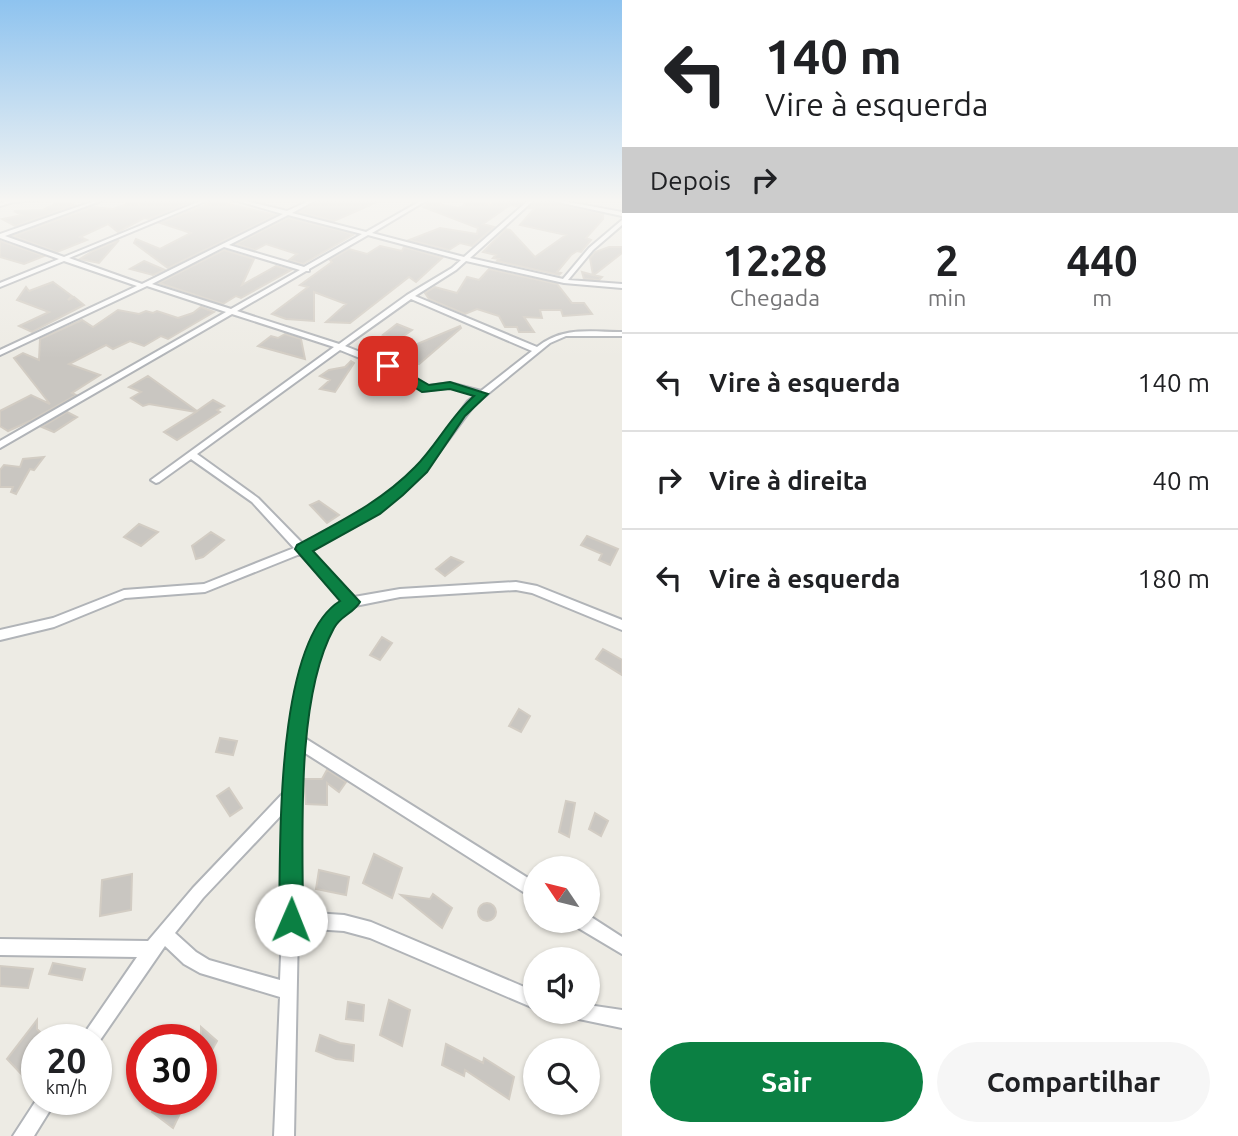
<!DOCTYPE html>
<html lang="pt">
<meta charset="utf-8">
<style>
:root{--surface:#fff;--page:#f6f6f6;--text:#202124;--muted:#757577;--line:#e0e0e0;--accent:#0b8043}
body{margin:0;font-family:Ubuntu,sans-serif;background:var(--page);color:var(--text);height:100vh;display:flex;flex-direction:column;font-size:26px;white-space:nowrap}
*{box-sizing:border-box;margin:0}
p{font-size:23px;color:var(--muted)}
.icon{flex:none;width:38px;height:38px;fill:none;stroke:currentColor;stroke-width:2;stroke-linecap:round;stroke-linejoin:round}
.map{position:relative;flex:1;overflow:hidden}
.sheet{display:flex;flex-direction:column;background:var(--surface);width:616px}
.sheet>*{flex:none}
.top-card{background:#fff;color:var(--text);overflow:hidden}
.needle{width:46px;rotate:305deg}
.tools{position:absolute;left:523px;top:856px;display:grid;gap:14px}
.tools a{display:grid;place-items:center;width:77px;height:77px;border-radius:50%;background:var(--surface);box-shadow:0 2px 5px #0004;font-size:35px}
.speed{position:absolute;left:21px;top:1024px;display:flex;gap:14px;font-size:35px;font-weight:700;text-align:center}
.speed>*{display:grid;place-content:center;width:91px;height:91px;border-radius:50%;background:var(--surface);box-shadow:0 2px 5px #0004;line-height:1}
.speed small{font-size:18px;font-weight:400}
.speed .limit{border:10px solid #d22;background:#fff;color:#111}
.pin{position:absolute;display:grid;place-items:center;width:60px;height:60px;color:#fff;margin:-30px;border-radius:14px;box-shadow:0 4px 10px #0006}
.me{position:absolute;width:77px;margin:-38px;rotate:1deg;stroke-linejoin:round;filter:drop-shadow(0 0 5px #0008)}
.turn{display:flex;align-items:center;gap:24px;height:147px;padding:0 28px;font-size:32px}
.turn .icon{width:91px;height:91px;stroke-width:2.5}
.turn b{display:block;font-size:49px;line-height:60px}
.then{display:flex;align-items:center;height:66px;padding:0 28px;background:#0003;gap:14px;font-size:26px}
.eta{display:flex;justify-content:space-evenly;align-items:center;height:119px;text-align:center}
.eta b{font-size:42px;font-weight:700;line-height:49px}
.primary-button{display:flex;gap:14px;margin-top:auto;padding:14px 28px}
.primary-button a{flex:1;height:80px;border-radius:42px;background:var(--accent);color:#fff;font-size:28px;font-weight:700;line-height:80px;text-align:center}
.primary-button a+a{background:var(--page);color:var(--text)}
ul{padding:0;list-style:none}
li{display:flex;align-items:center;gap:21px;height:98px;padding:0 28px;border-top:2px solid var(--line)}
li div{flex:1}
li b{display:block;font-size:26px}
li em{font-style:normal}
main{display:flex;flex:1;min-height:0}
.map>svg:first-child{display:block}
</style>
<main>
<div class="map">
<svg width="622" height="1136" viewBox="0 0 622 1136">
<rect width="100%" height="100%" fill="#edebe4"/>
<path fill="#c9c6c1" stroke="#d2ccc3" stroke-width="2" d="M141 199 195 200 149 219 144 218 118 232 108 224 80 237 87 240 57 252 13 236 93 207 113 209 131 202 140 205Z
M320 199H384L334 221 299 212Z
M501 199H526L518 206 510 205 483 224 494 227 472 246 460 243 449 250 409 240 440 228 477 234 478 228 423 207 429 202 459 208 469 201 491 205Z
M538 199 603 214V219L586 238 591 240 581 252 577 251 571 255 557 272 561 273 559 275 497 261 499 259 493 258 496 255 483 252 506 229 510 230 535 257 566 235 520 225 534 209 529 208Z
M215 201 276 215 168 268 134 243 136 239 160 249 191 233 160 223Z
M58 202 76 205 15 226 2 219 22 215 14 211 43 210Z
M288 218 346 232 353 235 303 264 289 260 297 254 266 244 255 250 236 244Z
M119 240 99 263 80 259 93 251Z
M0 241 44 256 24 264 0 257Z
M380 246 402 251 404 247 442 258 416 282 409 277 350 323 326 322 346 304 314 292V321L286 319 272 314 308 287 300 285 332 262 330 260 349 249 367 254Z
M609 247H622V253L594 275 602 277 599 280 584 279 582 272 593 275 590 258 595 252Z
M224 250 254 259 242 285 276 266 291 270 241 298 236 296 223 304 159 283Z
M144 261 165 270 153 275 130 269Z
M489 269 557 284 572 303H584L592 314 563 316 561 310H540L542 318 524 317 534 332H519L517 327H505L499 316 477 309 465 314 429 299 425 293 435 287 457 293 467 277 479 280Z
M53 282 72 296 68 300 74 297 84 305 32 332 19 326 49 312 17 300 26 287 29 291Z
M201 307 214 312 168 339 161 336 144 346 130 341 113 349 106 345 69 364 100 375 72 393 76 395 30 421 8 431 0 426V411L31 395 50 404 14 358 23 353 39 360 40 339 82 320 93 327 118 310 139 314 146 311 153 313 157 311 178 318 193 313Z
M397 324 412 330 398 340 383 335Z
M460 326 461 328 419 364 414 362 408 367 397 364 391 355Z
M285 334 301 339 305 359 258 346 271 336 278 338Z
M351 361 354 363 335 392 320 389 330 380 320 376 329 370 345 367Z
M148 376 197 411 213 400 224 406 217 410 220 412 177 440 164 432 196 412 149 404 143 406 131 398 141 392 129 387Z
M67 412 77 417 54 432 42 427Z
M44 457 34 470 30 469 16 494 11 492 13 487H0V470L4 465 20 467 23 459Z
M319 501 339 515 327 523 310 505Z
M139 524 158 532 141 546 124 537Z
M211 532 224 540 203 557 196 559 192 546Z
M587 536 618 549 610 565 599 560 602 554 581 545Z
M451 557 463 562 445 576 436 569Z
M382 637 392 643 380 660 370 655Z
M603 649 622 660V675L596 659Z
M519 709 530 716 521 732 509 726Z
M220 738 237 741 233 755 216 752Z
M327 770 346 782 339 792 327 783V805L306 804 304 779H322Z
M229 788 242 808 230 816 217 796Z
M566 801 575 803 569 837 559 832Z
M595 813 608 821 601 836 589 829Z
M374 854 402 868 392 898 363 883Z
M319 870 349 877 346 895 316 889Z
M132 874 131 910 100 916 102 880Z
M433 894 452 908 442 928 401 895 430 899Z
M478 912a9 9 0 1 1 18 0a9 9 0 1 1-18 0Z
M53 963 85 969 82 980 49 974Z
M0 966 33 969 28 988 0 986Z
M389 1000 410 1010 402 1046 380 1035Z
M348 1002 364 1005 363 1021 346 1019Z
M37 1020V1029L48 1040H37V1059L24 1077 7 1059Z
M201 1027 217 1041 208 1057 201 1052Z
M320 1035 340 1043 354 1045 353 1061 336 1059 316 1051Z
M446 1044 483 1063 484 1058 514 1077 509 1099 465 1070 464 1076 442 1065Z
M159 1099H187L173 1128 152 1112Z"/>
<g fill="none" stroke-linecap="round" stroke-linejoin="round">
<g stroke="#b1b4b8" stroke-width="4">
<path id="street" d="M39 199 37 200 13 202 0 206V203L12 200Z
M100 199H106L5 236 64 257 205 199H211L69 258 142 284 283 214 231 199H238L287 211 313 199H318L292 213 366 232 424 199H429L372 233 464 257 530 199H535L470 258 563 279 589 248 622 220V225L593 250 568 280 622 284V288L564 283 466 261 456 270 415 296 537 347C564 326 589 332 622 332V336H566L550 343 474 405 425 471 401 493 377 512 309 550 354 597 400 589 516 582 537 586 622 620V630L532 593 516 590 400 597 355 606 341 617 329 632 321 646 310 682 303 737 536 883V900L302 751 299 912 344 915 371 922 536 992V1009L370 938 344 931 298 928 294 1136H274L280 997 200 973 184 964 165 946 96 1046V1040H81L84 1034 137 957 0 955V939L148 941 193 888 288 788C290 724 290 644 345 602L300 554 205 592 125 598 54 627 0 640V630L53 618 124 590 204 584 294 548 252 502 191 459 159 482 156 483 151 480 334 347 232 314 0 448V441L226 312 147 286 0 355V350L137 286 64 261 0 287V283L59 259 0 238V234ZM288 215 362 234 304 267 229 245ZM368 235 461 260 452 268 407 295 339 344 237 311 306 271H309V269ZM224 247 300 270 231 309 152 284ZM411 299 532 351 481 391 450 383 428 386 398 367 345 346ZM340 350 392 371 424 391 450 387 476 395 468 401C452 423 437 446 419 466 388 502 344 522 303 544L258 498 197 454ZM287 809 280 980 209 960 196 952 175 933 203 898Z
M544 199H552L622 212V216Z
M588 915 622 937V954L575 926 573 920H588Z
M588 1005 622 1010V1028L574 1018 572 1012H588Z
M37 1099H57L34 1136H13Z"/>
</g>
<use href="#street" fill="#fff" fill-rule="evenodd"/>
</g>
<linearGradient id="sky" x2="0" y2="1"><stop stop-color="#8ec3ef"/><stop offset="0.56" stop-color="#f7f6f3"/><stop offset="1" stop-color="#f7f6f3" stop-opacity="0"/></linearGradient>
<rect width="622" height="358" fill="url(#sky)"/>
<path fill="#0b8043" stroke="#07532c" stroke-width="2" d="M384 364H392L429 385 450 382 488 394 465 416 427 472 403 495 380 514 313 551 360 602C354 613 340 616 334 628 295 699 303 839 303 920L300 928 291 932 283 928 279 920C281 847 274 642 340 601L295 549 297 545C339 522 381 502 415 467 437 445 450 417 474 396L450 389 422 392 384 368Z"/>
</svg>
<div class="tools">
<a><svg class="needle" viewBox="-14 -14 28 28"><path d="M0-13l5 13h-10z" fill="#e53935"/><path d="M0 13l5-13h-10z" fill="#757577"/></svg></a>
<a><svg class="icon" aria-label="sound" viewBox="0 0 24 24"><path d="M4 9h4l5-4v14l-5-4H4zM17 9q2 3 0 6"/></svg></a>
<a><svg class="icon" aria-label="search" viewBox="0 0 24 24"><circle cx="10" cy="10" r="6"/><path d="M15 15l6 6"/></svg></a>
</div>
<div class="speed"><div>20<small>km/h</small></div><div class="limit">30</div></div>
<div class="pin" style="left:388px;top:366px;background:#d93025"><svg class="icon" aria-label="arrive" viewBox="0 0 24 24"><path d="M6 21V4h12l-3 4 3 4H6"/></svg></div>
<svg class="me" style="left:291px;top:920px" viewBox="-20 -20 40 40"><circle r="19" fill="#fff"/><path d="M0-13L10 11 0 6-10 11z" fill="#0b8043"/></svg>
</div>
<section class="sheet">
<div class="top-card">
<div class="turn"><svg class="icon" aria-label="left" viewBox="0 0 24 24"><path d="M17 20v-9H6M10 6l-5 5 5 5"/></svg><div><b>140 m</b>Vire à esquerda</div></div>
<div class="then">Depois<svg class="icon" aria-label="right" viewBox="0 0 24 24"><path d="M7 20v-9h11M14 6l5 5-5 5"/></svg></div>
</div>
<div class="eta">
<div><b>12:28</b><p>Chegada</p></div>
<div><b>2</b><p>min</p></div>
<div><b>440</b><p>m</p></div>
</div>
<ul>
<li><svg class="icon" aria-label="left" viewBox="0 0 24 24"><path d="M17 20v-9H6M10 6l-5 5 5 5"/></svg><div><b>Vire à esquerda</b></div><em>140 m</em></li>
<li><svg class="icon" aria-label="right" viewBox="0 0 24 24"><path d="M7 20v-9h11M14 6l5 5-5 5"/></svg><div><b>Vire à direita</b></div><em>40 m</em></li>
<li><svg class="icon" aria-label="left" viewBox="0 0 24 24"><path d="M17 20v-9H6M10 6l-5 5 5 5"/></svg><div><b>Vire à esquerda</b></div><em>180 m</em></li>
</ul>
<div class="primary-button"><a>Sair</a><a>Compartilhar</a></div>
</section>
</main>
